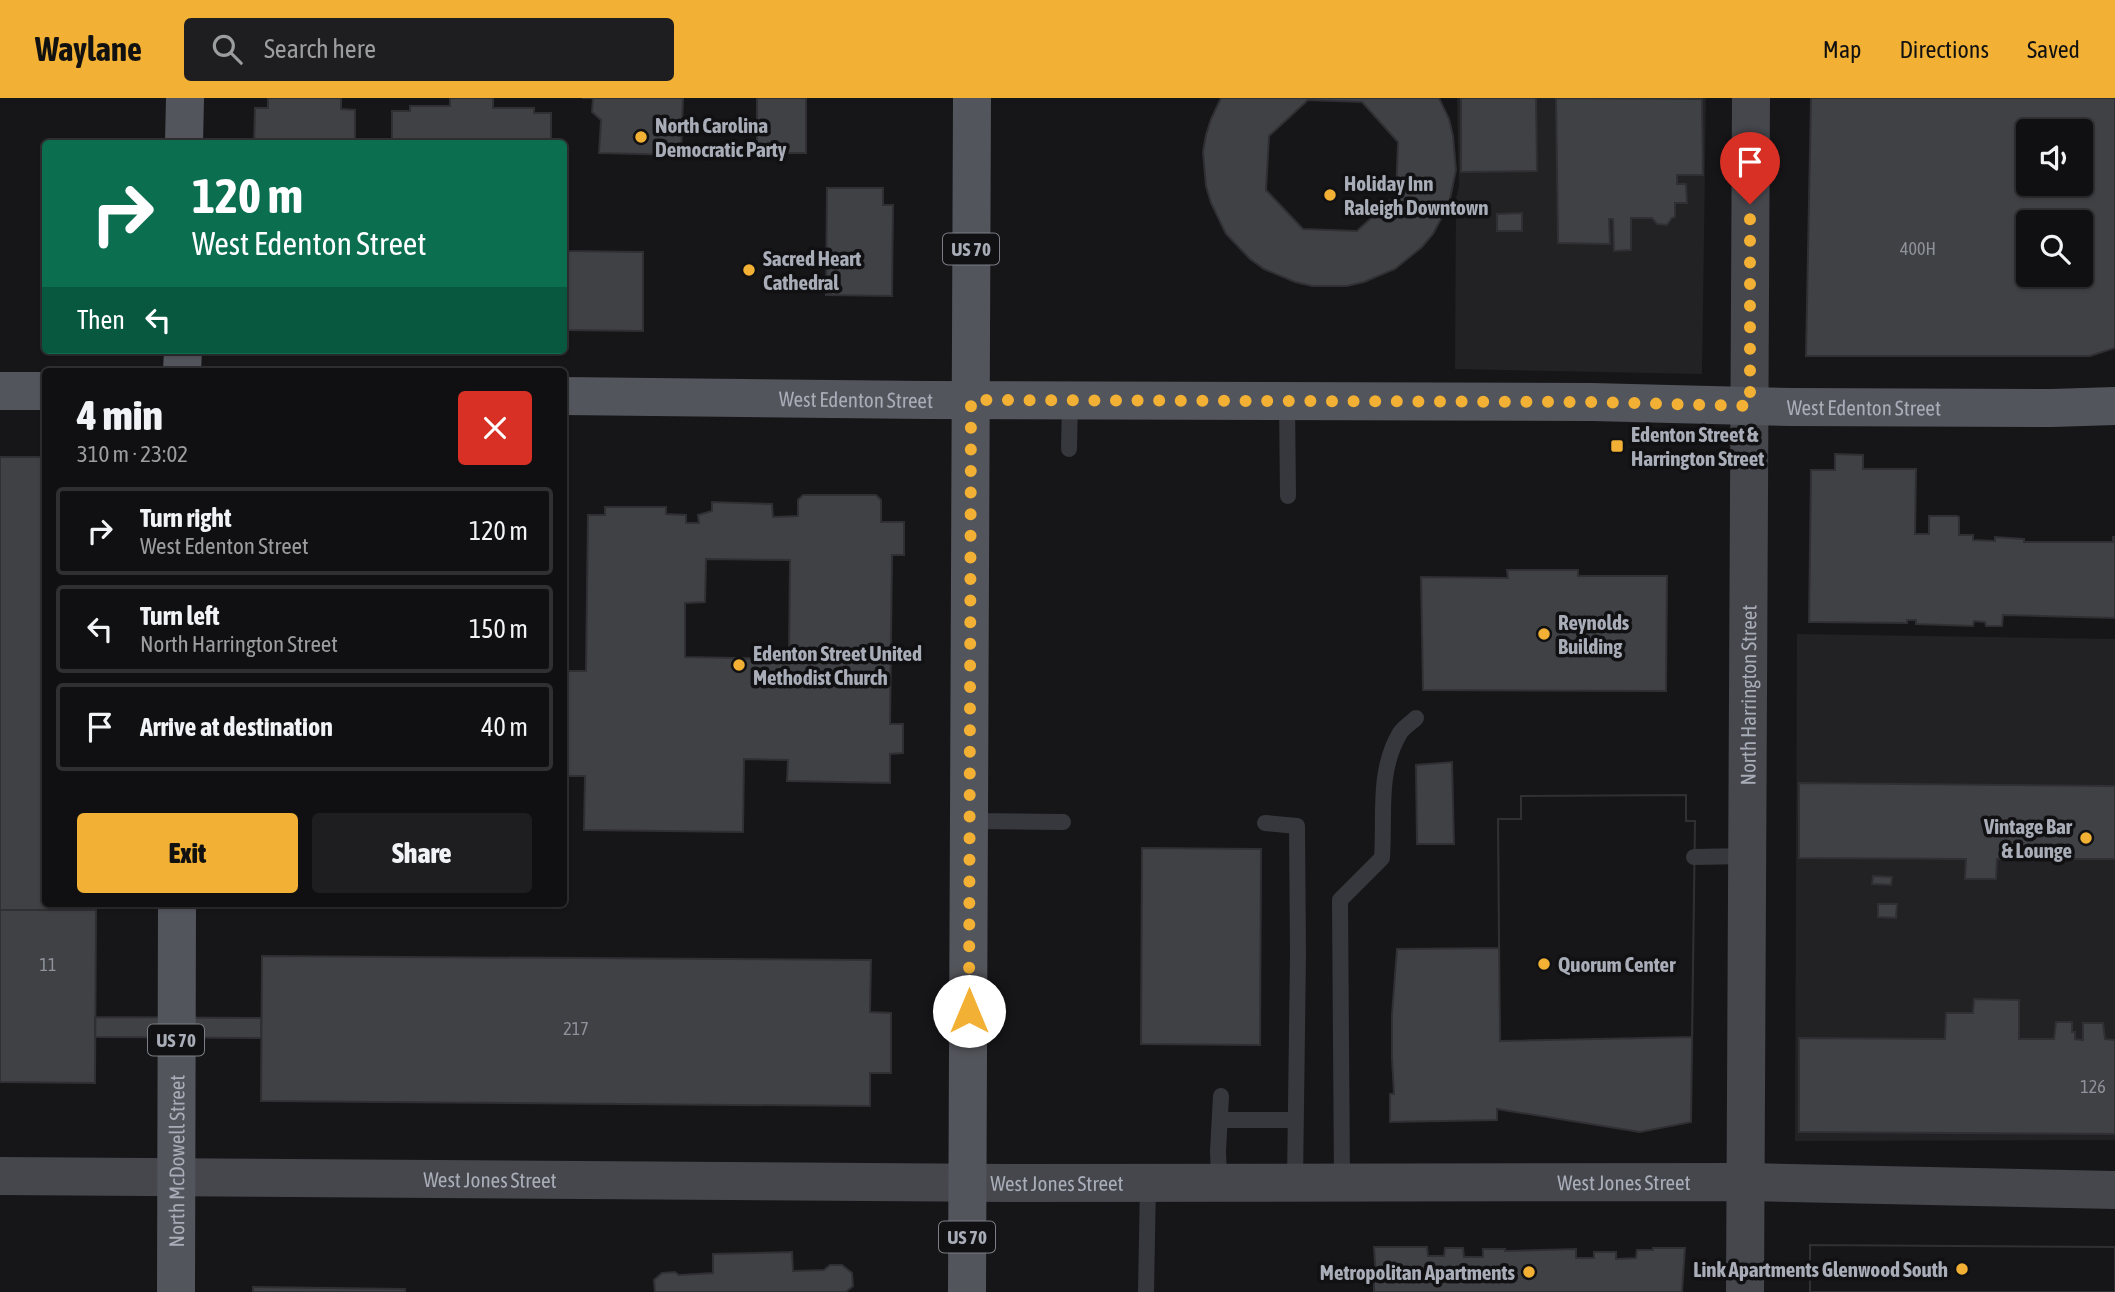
<!DOCTYPE html>
<meta charset="utf-8">
<style>
:root{--surface:#101012;--page:#1e1e20;--text:#f1f3f6;--muted:#9c9d9f;--line:#303032;--accent:#f2b134}
body{margin:0;font-family:"Asap Condensed",sans-serif;background:var(--page);color:var(--text);height:100vh;display:flex;flex-direction:column;font-size:26px;white-space:nowrap}
*{box-sizing:border-box;margin:0}
p{font-size:23px;color:var(--muted)}
.icon{flex:none;width:38px;height:38px;fill:none;stroke:currentColor;stroke-width:2;stroke-linecap:round;stroke-linejoin:round}
.map{position:relative;flex:1;overflow:hidden}
.panel{position:absolute;left:42px;top:270px;width:525px;height:539px;display:flex;flex-direction:column;background:var(--surface);border-radius:7px;box-shadow:0 2px 5px #0004,0 0 0 2px var(--line)}
.panel>*{flex:none}
.top-card{position:absolute;left:42px;top:42px;width:525px;height:214px;border-radius:7px;box-shadow:0 2px 5px #0004,0 0 0 2px var(--line);background:#0b6e4f;color:#fff;overflow:hidden}
.buttons{position:absolute;left:2016px;top:21px;display:grid;gap:14px}
.buttons a{display:grid;place-items:center;width:77px;height:77px;border-radius:7px;background:var(--surface);box-shadow:0 2px 5px #0004,0 0 0 2px var(--line);font-size:35px}
.pin{position:absolute;display:grid;place-items:center;width:60px;height:60px;color:#fff;margin:-72px -30px;border-radius:50% 50% 50% 0;rotate:-45deg;box-shadow:0 0 7px #0007}
.pin .icon{rotate:45deg}
.me{position:absolute;width:77px;margin:-38px;rotate:0deg;stroke-linejoin:round;filter:drop-shadow(0 0 5px #0008)}
.turn{display:flex;align-items:center;gap:24px;height:147px;padding:0 35px;font-size:32px}
.turn .icon{width:91px;height:91px;stroke-width:2.5}
.turn b{display:block;font-size:49px;line-height:60px}
.then{display:flex;align-items:center;height:66px;padding:0 35px;background:#0003;gap:14px;font-size:26px}
.round{display:grid;place-items:center;flex:none;width:74px;height:74px;border-radius:7px;background:var(--page)}
.headline{display:flex;align-items:center;justify-content:space-between;height:119px;padding:0 35px}
h1{font-size:42px;font-weight:800;line-height:52px}
.action{display:flex;gap:14px;margin-top:auto;padding:14px 35px}
.action a{flex:1;height:80px;border-radius:7px;background:var(--accent);color:#111;font-size:28px;font-weight:800;line-height:80px;text-align:center}
.action a+a{background:var(--page);color:var(--text)}
ul{padding:0;list-style:none}
li{display:flex;align-items:center;gap:21px;height:88px;margin:0 14px 10px;padding:0 21px;border:4px solid var(--line);border-radius:7px}
li div{flex:1}
li b{display:block;font-size:26px}
li em{font-style:normal}
header{display:flex;align-items:center;gap:42px;box-sizing:border-box;height:98px;padding:0 35px;background:var(--accent);color:#111}
header strong{font-size:33px}
nav{display:flex;gap:38px;margin-inline-start:auto;font-size:24px}
.search{width:490px;height:63px;background:var(--page);display:flex;align-items:center;gap:18px;box-sizing:border-box;padding:0 24px;border-radius:7px;color:var(--muted);font-size:26px}
.map>svg:first-child{display:block}
</style>
<header>
<strong>Waylane</strong>
<div class="search"><svg class="icon" aria-label="search" viewBox="0 0 24 24"><circle cx="10" cy="10" r="6"/><path d="M15 15l6 6"/></svg>Search here</div>
<nav><a>Map</a><a>Directions</a><a>Saved</a></nav>
</header>
<div class="map">
<svg width="2115" height="1194" viewBox="0 0 2115 1194">
<rect width="100%" height="100%" fill="#161618"/>
<path fill="#222225" d="M1457 0H1706L1702 276 1455 271 1456 100 1459 88Z
M1797 536 2115 541V1042L1795 1043Z"/>
<path fill="#404145" stroke="#303034" stroke-width="2" fill-rule="evenodd" d="M268 0H341V11L355 12V46H254L255 10H268Z
M450 0H493V10H534V15H551V46H392V13H410V8H450Z
M582 0H683L681 57 599 55 601 22 592 14 593 0Z
M757 0H806V55H757Z
M1221 0H1439L1449 21 1453 38 1456 72 1449 106 1433 136 1422 149 1395 171 1364 184 1347 188H1312L1295 184 1264 171 1250 161 1226 136 1211 105 1206 88 1203 54 1206 37 1211 21Z
M1461 0H1536L1537 73 1461 74Z
M1556 0 1702 1 1703 77H1677V86H1686L1687 105H1675V119L1672 120 1667 127 1657 126 1652 120H1631V152L1614 153 1613 121H1609L1610 146 1558 145Z
M1811 0H2115V250L2090 258H1806ZM2028 33H2081V86H2028ZM2028 124H2081V177H2028Z
M1308 2 1362 4 1398 44 1396 97 1357 133 1303 131 1266 92 1269 38Z
M827 90H883V107H893L892 198 826 197Z
M1522 115V133H1497V116Z
M564 141H568L567 153 643 154V233L564 232Z
M1835 356 1863 357V371H1916L1915 436H1929V418H1957L1959 419V437H1973V442L1995 443V439L2024 441V444H2113V439H2115V520L2003 517 2002 528H1986L1985 524 1974 523 1973 528 1916 526V522H1907V525L1809 524 1811 372H1835Z
M0 359H46V805H96V812H0Z
M803 397H876L881 402V424H904V457H892L890 626H903V655L890 656V685L787 683 788 662 744 661 743 734 584 732 585 678H566L564 573H586L588 417H605V409H666V416L686 417V425H699L698 417 712 413V404L772 406 773 419 798 418V402ZM706 461 790 462 789 561 685 559V505L705 504Z
M1507 472H1578V478H1667L1666 593 1423 592 1421 479 1508 480Z
M1452 664 1454 746H1417L1416 667Z
M1799 685 2115 688V761H1997L1996 781H1965L1966 761 1799 760Z
M1686 697V723H1695L1691 1024 1640 1034 1497 1011V1022L1390 1024V996H1394L1392 960V917L1397 851 1499 850 1498 721H1521V698Z
M1686 697V723H1695L1692 939 1500 943 1498 721H1521V698Z
M1142 750 1261 751 1260 947 1141 946Z
M1873 778 1892 779 1891 787 1872 786Z
M1878 806H1897L1896 820 1878 819Z
M0 812H96L95 985 0 984Z
M262 858 871 862 870 914 891 915V975H870V1008L261 1003Z
M1974 901 2019 902V941H2054L2056 924H2072V934H2075V941L2083 942V925H2103L2105 941 2115 942V1036L1799 1034V940L1945 941 1946 915H1973Z
M95 919 261 920V940L95 939Z
M1810 1147 2115 1149V1194H1810Z
M1810 1147 2115 1149V1194H1810Z
M1374 1149H1427L1428 1158H1444L1445 1150H1463L1464 1159H1483V1151H1505V1153L1576 1151V1160H1594V1154H1616V1161L1636 1160 1637 1152H1653V1150H1685L1682 1194H1374V1180H1376Z
M792 1154 793 1173 824 1172 830 1167H842L852 1175 853 1188 846 1194H655L654 1182 662 1175 675 1174 679 1177 713 1175V1156Z
M253 1189 405 1191V1194H253Z"/>
<g fill="none" stroke-linecap="round" stroke-linejoin="round">
<path stroke="#37383d" stroke-width="16" d="M1287 303 1288 398
M1069 351 1070 302
M970 723 1063 724
M1265 725 1297 728 1298 857 1295 1084
M1694 759 1747 758
M1220 1022H1295
M1342 1083 1340 802 1382 760C1385 718 1377 673 1400 635 1404 629 1411 625 1416 620
M1219 1084 1218 1053 1221 998
M1146 1194 1148 1084"/>
<g stroke="#45474d" stroke-width="38">
<path id="s1" d="M0 1078 1009 1085 1746 1084 2115 1092"/>
<path id="s2" d="M1745 1194 1751 0"/>
</g>
<g stroke="#53555c" stroke-width="38">
<path d="M184 46 185 0"/>
<path d="M182 273 183 252"/>
<path d="M0 293H46"/>
<path id="s3" d="M564 298 926 302 1592 304 1792 309 2051 310 2115 308"/>
<path id="s4" d="M176 1194 177 805"/>
<path d="M967 1194 972 0"/>
</g>
</g>
<g fill="none" stroke-linecap="round" stroke-linejoin="round">
<path stroke="#f2b134" stroke-width="12" stroke-dasharray="0 21.6" d="M969 913 971 302 1592 304 1750 308V106"/>
</g>
<g fill="#f2b134" stroke="#111113" stroke-width="2.5">
<circle cx="641" cy="39" r="7"/>
<circle cx="1330" cy="97" r="7"/>
<circle cx="749" cy="172" r="7"/>
<rect x="1610" y="341" width="14" height="14" rx="3.5"/>
<circle cx="1544" cy="536" r="7"/>
<circle cx="739" cy="567" r="7"/>
<circle cx="2086" cy="740" r="7"/>
<circle cx="1544" cy="866" r="7"/>
<circle cx="1962" cy="1171" r="7"/>
<circle cx="1529" cy="1174" r="7"/>
</g>
<g text-anchor="middle" dominant-baseline="central" stroke-width="7" stroke-linejoin="round" paint-order="stroke">
<g font-size="18" fill="#8e929b">
<text x="1918" y="150">400H</text>
<text x="48" y="866">11</text>
<text x="576" y="930">217</text>
<text x="2093" y="988">126</text>
</g>
<g fill="#111113" stroke="#7b7e86" stroke-width="2">
<rect x="943" y="135.5" width="56" height="31" rx="5"/>
<rect x="148" y="926.5" width="56" height="31" rx="5"/>
<rect x="939" y="1123.5" width="56" height="31" rx="5"/>
</g>
<g font-size="19" font-weight="bold" fill="#a8adb8">
<text x="971" y="151">US 70</text>
<text x="176" y="942">US 70</text>
<text x="967" y="1139">US 70</text>
</g>
<g font-size="21" font-weight="bold" fill="#a8adb8" stroke="#111113" text-anchor="start">
<text x="655" y="27">North Carolina<tspan x="655" dy="24">Democratic Party</tspan></text>
<text x="1344" y="85">Holiday Inn<tspan x="1344" dy="24">Raleigh Downtown</tspan></text>
<text x="763" y="160">Sacred Heart<tspan x="763" dy="24">Cathedral</tspan></text>
<text x="1631" y="336">Edenton Street &amp;<tspan x="1631" dy="24">Harrington Street</tspan></text>
<text x="1558" y="524">Reynolds<tspan x="1558" dy="24">Building</tspan></text>
<text x="753" y="555">Edenton Street United<tspan x="753" dy="24">Methodist Church</tspan></text>
<text x="2072" y="728" text-anchor="end">Vintage Bar<tspan x="2072" dy="24">&amp; Lounge</tspan></text>
<text x="1558" y="866">Quorum Center</text>
<text x="1948" y="1171" text-anchor="end">Link Apartments Glenwood South</text>
<text x="1515" y="1174" text-anchor="end">Metropolitan Apartments</text>
</g>
<g font-size="21" fill="#a8adb8" stroke="#111113">
<text stroke="none"><textPath href="#s3" startOffset="292">West Edenton Street</textPath></text>
<text stroke="none"><textPath href="#s3" startOffset="1300">West Edenton Street</textPath></text>
<text stroke="none"><textPath href="#s2" startOffset="597">North Harrington Street</textPath></text>
<text stroke="none"><textPath href="#s4" startOffset="131">North McDowell Street</textPath></text>
<text stroke="none"><textPath href="#s1" startOffset="490">West Jones Street</textPath></text>
<text stroke="none"><textPath href="#s1" startOffset="1057">West Jones Street</textPath></text>
<text stroke="none"><textPath href="#s1" startOffset="1624">West Jones Street</textPath></text>
</g>
</g>
</svg>
<div class="buttons">
<a><svg class="icon" aria-label="sound" viewBox="0 0 24 24"><path d="M4 9h4l5-4v14l-5-4H4zM17 9q2 3 0 6"/></svg></a>
<a><svg class="icon" aria-label="search" viewBox="0 0 24 24"><circle cx="10" cy="10" r="6"/><path d="M15 15l6 6"/></svg></a>
</div>
<div class="pin" style="left:1750px;top:106px;background:#d93025"><svg class="icon" aria-label="arrive" viewBox="0 0 24 24"><path d="M6 21V4h12l-3 4 3 4H6"/></svg></div>
<svg class="me" style="left:969px;top:913px" viewBox="-20 -20 40 40"><circle r="19" fill="#fff"/><path d="M0-13L10 11 0 6-10 11z" fill="#f2b134"/></svg>
<div class="top-card">
<div class="turn"><svg class="icon" aria-label="right" viewBox="0 0 24 24"><path d="M7 20v-9h11M14 6l5 5-5 5"/></svg><div><b>120 m</b>West Edenton Street</div></div>
<div class="then">Then<svg class="icon" aria-label="left" viewBox="0 0 24 24"><path d="M17 20v-9H6M10 6l-5 5 5 5"/></svg></div>
</div>
<section class="panel">
<div class="headline"><div><h1>4 min</h1><p>310 m · 23:02</p></div><a class="round" style="background:#d93025;color:#fff"><svg class="icon" aria-label="close" viewBox="0 0 24 24"><path d="M6 6l12 12M18 6L6 18"/></svg></a></div>
<ul>
<li><svg class="icon" aria-label="right" viewBox="0 0 24 24"><path d="M7 20v-9h11M14 6l5 5-5 5"/></svg><div><b>Turn right</b><p>West Edenton Street</p></div><em>120 m</em></li>
<li><svg class="icon" aria-label="left" viewBox="0 0 24 24"><path d="M17 20v-9H6M10 6l-5 5 5 5"/></svg><div><b>Turn left</b><p>North Harrington Street</p></div><em>150 m</em></li>
<li><svg class="icon" aria-label="arrive" viewBox="0 0 24 24"><path d="M6 21V4h12l-3 4 3 4H6"/></svg><div><b>Arrive at destination</b></div><em>40 m</em></li>
</ul>
<div class="action"><a>Exit</a><a>Share</a></div>
</section>
</div>
